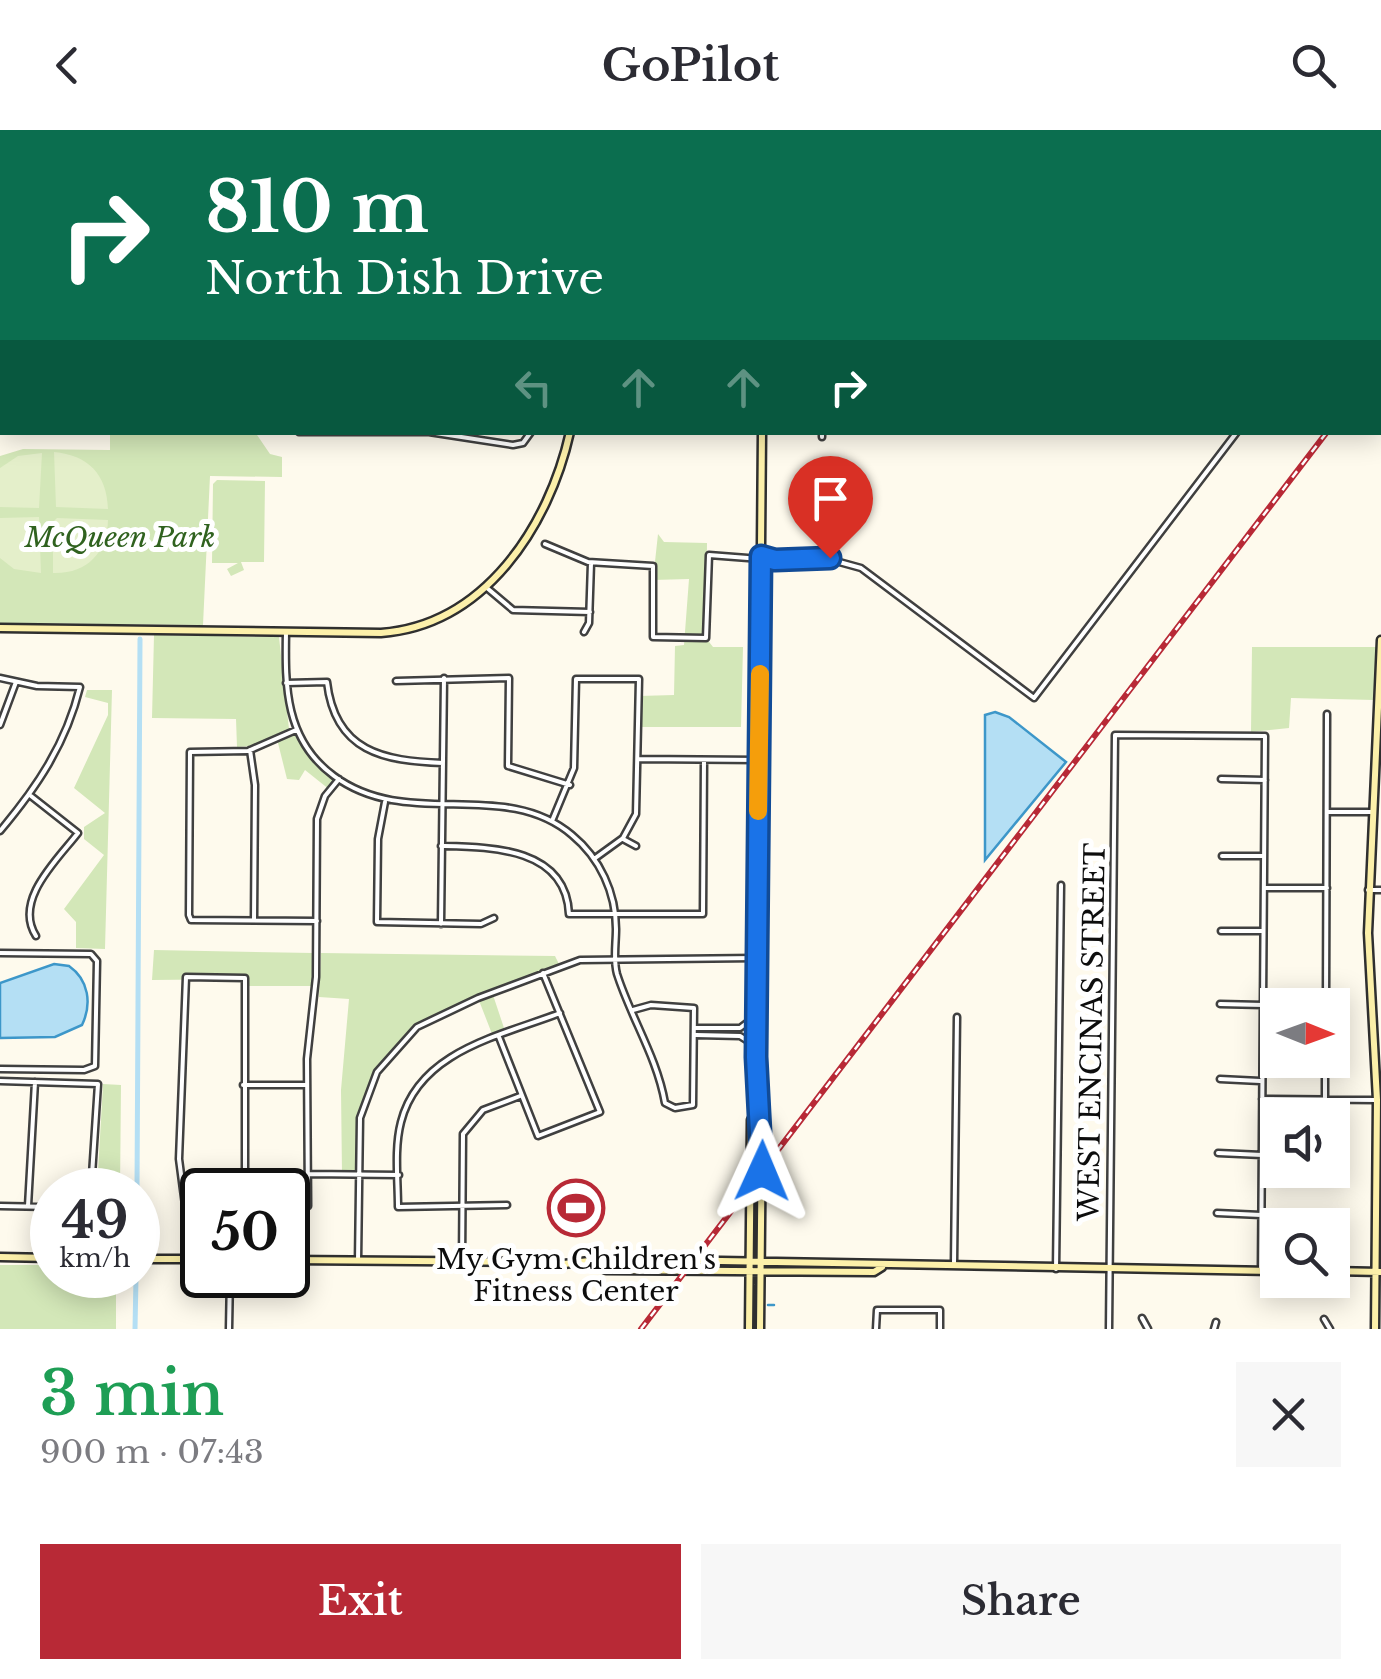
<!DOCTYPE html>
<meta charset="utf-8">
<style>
:root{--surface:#fff;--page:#f7f7f7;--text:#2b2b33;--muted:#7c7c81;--accent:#b82936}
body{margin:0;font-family:"Libre Baskerville",serif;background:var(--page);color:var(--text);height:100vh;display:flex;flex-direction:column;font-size:38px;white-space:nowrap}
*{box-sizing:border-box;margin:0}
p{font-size:32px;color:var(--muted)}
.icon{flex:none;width:55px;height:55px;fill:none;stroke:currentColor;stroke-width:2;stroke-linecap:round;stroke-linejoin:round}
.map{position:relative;height:1199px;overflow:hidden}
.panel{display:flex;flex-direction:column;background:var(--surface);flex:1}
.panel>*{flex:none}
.guide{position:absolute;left:0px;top:0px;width:1382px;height:305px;box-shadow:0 5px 25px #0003;background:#0b6e4f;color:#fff;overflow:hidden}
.needle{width:65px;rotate:91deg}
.tools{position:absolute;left:1260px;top:858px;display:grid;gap:20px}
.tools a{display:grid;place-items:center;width:90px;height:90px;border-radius:0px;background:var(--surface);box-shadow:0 5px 25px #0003;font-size:50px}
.speed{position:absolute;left:30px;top:1038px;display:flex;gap:20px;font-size:50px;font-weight:700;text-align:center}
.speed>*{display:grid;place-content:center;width:130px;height:130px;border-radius:50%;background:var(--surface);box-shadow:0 5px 25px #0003;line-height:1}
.speed small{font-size:25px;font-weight:400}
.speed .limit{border:5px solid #111;border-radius:15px;background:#fff;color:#111}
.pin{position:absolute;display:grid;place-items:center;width:85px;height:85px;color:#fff;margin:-102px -42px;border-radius:50% 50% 50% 0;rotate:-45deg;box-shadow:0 0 10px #0007}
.pin .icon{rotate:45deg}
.me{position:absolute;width:110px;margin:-55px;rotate:1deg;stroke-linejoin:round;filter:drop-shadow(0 0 8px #0008)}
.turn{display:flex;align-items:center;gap:35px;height:210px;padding:0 40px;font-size:45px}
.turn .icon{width:130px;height:130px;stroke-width:2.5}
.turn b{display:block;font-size:70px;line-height:85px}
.lanes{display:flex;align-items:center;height:95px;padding:0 40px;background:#0003;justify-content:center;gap:50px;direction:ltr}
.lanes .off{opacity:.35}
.round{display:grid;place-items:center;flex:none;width:105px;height:105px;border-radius:0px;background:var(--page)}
.headline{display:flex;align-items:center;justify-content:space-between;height:170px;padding:0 40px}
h1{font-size:60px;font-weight:600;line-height:75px;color:#1e9e55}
.primary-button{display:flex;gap:20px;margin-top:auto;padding:20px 40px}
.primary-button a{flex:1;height:115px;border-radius:0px;background:var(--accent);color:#fff;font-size:40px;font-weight:600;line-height:115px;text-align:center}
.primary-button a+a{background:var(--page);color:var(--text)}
header{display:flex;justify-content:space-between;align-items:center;height:130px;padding:0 40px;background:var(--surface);font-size:45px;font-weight:600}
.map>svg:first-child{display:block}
</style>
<header><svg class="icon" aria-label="back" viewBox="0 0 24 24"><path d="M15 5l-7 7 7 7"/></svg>GoPilot<svg class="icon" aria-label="search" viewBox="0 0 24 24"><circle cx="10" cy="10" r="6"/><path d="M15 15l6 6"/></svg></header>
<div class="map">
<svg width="1381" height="1199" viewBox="0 0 1381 1199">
<rect width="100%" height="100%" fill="#fefaed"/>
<path fill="#d3e7b8" d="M255 302 270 324 282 327V347L210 346 203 495 0 493V326L23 319 110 320V303Z
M217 350 265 351 264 432H241L244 440 231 446 227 439 238 433H212L213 354Z
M658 404 664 412 707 413 706 508 713 517H743L741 597H639V566L674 565 675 516 684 515 689 449 653 450Z
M154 505 279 507 289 599 252 616 237 617 236 589 152 588Z
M1252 517H1381V564H1375L1374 570 1291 568 1289 598 1251 602Z
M87 560H112L105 819 76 818V792L64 779 104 725 84 709V697L105 683 74 658 108 585V573L85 567Z
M296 600 322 637 339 649 330 660 305 640 299 650 287 649 277 609Z
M154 820 313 823 312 856H245V849L152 850Z
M321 823 555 826 560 836 492 862 506 904 494 909 478 868C390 904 356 947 358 1044H342L341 960 349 869 319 867Z
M103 954 121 955 120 1060H97Z
M0 1135H52V1145H116V1199H0Z"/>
<path fill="#e4efca" d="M54 322C88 325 107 344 108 379L56 377Z
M42 323 39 378 0 377V338L18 326Z
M39 387 41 443 14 439 0 428V388Z
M57 388 108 390C107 423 87 444 53 443V392Z"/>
<path fill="#b4dff4" stroke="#3d97c9" stroke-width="2.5" d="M995 582 1009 587 1066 632 985 730V585Z
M54 834 69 836C89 850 92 874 82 895L55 907 0 908V853Z"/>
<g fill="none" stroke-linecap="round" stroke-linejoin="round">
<path stroke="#3d97c9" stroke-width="2.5" d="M768 1175H774"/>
<path stroke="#b4dff4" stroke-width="5" d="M137 1060 140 509
M135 1199 136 1147"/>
<g stroke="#404040" stroke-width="9">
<path id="street" d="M1317 0V2
M23 2V0
M83 2V0
M318 2V0
M464 2V0
M632 2V0
M899 2V0
M1024 2V0
M0 69H2
M0 138H2
M0 295 2 294
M299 302H428
M429 302 513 315 523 313 531 302
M822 307V302
M545 414 588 432 653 436V507L706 508 709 425 775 430 811 426
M761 426 803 422 861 438 1034 568 1237 302
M487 458 513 480 590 482
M286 502C285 557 285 610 334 646 408 701 504 647 572 705 600 728 616 763 616 799 616 814 613 830 617 844 631 888 657 927 665 973L675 978 693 975 694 878 651 875 633 880
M584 502 589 493 591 433
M0 548 37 556 80 557C66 614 37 657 0 701
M396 551 509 548 508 636 570 655
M286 553 327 552C335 622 384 631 443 633
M0 595 16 552
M296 600 248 621 190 622 189 785 191 790 317 791
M250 620 255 655 254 790
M639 629 759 630
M1221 649 1265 650
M31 666 78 703C58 729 13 770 36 806
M385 672 378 709 377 792 481 794 494 788
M1328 682H1372
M552 691 574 638 576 549H639L636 684 623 708 594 729
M623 709 636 716
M441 716C490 717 566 717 569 784H703L704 630
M1222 726H1262
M1264 758H1327
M1368 760H1381
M441 794 444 548
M1221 801H1263
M0 823 91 824 97 831 95 936 84 940 0 939
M1220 874 1263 875
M1326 875 1327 584
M696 898H740L756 886
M696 905 740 906 756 916
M499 907 538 1006 600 982 543 843
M1220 949 1260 951
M0 951 98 954 91 1060
M243 955H307
M1262 969 1377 970
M1325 970V930
M1218 1023 1262 1025
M309 1044 399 1045
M202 1075H185L179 1029 186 847 245 848V1060
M507 1075 398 1077C398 1050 394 1019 401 992 419 921 500 906 560 883
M0 1076 52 1077
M28 1076 35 952
M288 1076H308L307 929 316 847 317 689 325 666 339 649
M1217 1083 1261 1085
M358 1131 360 988 377 942 417 897 478 868 580 830 756 828
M462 1133 463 1004 483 980 520 966
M954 1133 957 887
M1056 1139 1061 755
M1142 1188 1148 1199
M1324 1189 1330 1199
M229 1199 230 1145
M876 1199 877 1180H940V1199
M1109 1199 1115 605 1265 606 1261 1141
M1214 1199 1216 1192"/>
</g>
<g stroke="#2f2f2f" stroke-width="11">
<path id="secondary" d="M502 2V0
M765 2V0
M0 498 381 503C485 495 549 396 570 302
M756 980 762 991 760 1199
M0 1127 52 1128
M138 1129H202
M288 1130 543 1132 547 1136 606 1129 1278 1141
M592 1134 606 1140 874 1142 882 1137
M1332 1141 1381 1142
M749 1199 751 990 756 980 762 302
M1375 1199 1377 970 1368 803 1381 510"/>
</g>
<use href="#street" stroke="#fff" stroke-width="4"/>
<use href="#secondary" stroke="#fcf0aa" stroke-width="6"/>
<g stroke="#b82936" stroke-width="6">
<path id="rail" d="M1380 233 1381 232
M641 1199 1327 302"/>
</g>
<use href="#rail" stroke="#fff" stroke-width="2.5" stroke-dasharray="8" stroke-linecap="butt"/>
</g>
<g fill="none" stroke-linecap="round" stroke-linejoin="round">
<g stroke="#114b97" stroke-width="25">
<path id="route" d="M762 1041 756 927 761 426 775 430 830 428"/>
</g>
<use href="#route" stroke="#1a73e8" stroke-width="18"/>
<path stroke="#f59e0b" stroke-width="18" d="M758 681 760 544"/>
</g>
<defs>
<g id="stadium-ring" transform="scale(2.875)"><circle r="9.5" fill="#fff" stroke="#b82936" stroke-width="1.5"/><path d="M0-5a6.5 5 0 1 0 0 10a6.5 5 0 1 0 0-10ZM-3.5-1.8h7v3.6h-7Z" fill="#b82936"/></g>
</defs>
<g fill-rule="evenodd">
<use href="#stadium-ring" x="576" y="1078"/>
</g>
<g text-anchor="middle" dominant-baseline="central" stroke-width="10" stroke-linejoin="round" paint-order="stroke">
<g font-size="28" font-style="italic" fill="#30621f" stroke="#fff">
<text x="120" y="407">McQueen Park</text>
</g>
<g font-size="28" fill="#0d0d0d" stroke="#fff">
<text transform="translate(1092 902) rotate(-89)">WEST ENCINAS STREET</text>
</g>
<g font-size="28" fill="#0d0d0d" stroke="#fff">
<text x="576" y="1129">My Gym Children's<tspan x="576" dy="32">Fitness Center</tspan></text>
</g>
</g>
</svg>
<div class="tools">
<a><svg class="needle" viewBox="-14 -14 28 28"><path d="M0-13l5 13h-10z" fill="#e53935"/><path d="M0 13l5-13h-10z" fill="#7c7c81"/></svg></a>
<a><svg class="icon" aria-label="sound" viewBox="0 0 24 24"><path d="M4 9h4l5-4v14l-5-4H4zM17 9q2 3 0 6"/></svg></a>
<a><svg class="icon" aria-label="search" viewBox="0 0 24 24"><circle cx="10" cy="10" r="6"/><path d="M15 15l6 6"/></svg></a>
</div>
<div class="speed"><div>49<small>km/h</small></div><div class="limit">50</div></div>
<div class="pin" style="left:830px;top:428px;background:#d93025"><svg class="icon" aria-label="arrive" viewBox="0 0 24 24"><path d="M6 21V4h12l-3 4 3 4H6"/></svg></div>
<svg class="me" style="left:762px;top:1041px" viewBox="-20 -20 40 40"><path d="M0-17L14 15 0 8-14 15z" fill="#1a73e8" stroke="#fff" stroke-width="4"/></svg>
<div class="guide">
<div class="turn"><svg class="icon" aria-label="right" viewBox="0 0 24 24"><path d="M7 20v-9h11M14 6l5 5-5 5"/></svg><div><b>810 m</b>North Dish Drive</div></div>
<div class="lanes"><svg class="icon off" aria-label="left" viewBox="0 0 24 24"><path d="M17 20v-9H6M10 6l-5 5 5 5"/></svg><svg class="icon off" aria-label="ahead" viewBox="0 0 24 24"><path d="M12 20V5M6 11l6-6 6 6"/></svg><svg class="icon off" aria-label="ahead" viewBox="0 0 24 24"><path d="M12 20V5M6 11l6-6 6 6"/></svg><svg class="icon" aria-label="right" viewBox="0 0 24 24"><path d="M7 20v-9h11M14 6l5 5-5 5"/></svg></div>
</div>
</div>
<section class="panel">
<div class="headline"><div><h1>3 min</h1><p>900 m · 07:43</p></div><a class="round"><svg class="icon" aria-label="close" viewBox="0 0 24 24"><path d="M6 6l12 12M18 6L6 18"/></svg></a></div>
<div class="primary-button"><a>Exit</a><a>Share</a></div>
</section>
